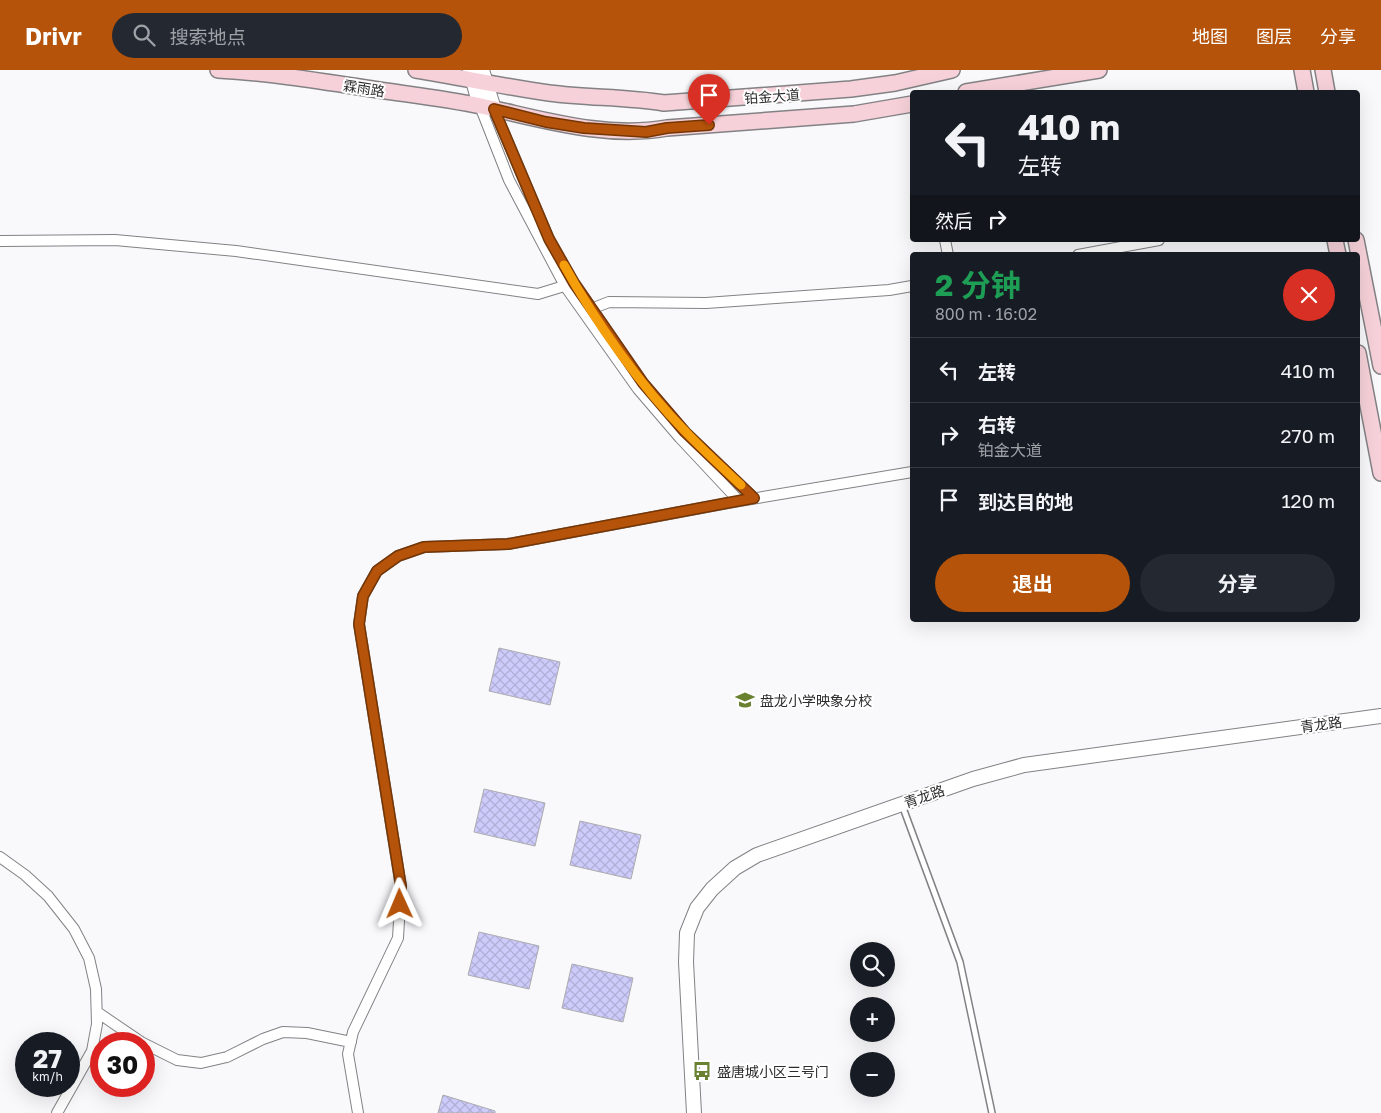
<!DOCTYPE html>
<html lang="zh">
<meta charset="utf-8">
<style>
:root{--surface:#171b24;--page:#242831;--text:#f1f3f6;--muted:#9ea1a6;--line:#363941;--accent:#b45309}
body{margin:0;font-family:"Golos Text","Noto Sans SC",sans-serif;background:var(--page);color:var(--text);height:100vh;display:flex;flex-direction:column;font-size:19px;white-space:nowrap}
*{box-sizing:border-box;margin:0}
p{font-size:16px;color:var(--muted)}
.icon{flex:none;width:28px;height:28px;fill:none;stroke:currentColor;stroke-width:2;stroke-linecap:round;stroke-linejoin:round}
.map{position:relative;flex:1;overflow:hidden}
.sheet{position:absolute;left:910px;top:182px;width:450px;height:370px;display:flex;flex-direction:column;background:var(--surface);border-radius:5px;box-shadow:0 5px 20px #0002}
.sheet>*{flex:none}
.hud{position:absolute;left:910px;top:20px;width:450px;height:152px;border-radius:5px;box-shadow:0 5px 20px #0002;background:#171b24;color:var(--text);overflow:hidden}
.fabs{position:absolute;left:850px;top:872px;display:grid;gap:10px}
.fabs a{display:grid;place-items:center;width:45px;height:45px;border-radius:50%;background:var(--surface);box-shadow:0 5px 20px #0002;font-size:25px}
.speed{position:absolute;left:15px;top:962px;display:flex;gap:10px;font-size:25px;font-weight:700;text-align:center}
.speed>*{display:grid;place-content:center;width:65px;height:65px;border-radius:50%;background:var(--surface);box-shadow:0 5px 20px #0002;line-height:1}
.speed small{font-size:12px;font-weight:400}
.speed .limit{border:8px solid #d22;background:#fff;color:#111}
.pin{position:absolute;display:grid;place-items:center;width:42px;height:42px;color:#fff;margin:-51px -21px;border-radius:50% 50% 50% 0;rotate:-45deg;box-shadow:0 0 5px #0007}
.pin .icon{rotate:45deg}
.me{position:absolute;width:55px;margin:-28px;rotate:359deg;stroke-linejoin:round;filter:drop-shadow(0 0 4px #0008)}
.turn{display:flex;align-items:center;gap:18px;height:105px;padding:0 25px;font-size:22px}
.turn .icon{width:65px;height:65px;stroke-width:2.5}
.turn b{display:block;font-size:35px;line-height:42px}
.then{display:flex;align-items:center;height:48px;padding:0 25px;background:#0003;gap:10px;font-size:19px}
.round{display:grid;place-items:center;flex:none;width:52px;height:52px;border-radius:26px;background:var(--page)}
.summary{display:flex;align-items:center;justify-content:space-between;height:85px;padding:0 25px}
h1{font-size:30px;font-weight:700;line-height:38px;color:#1e9e55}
.primary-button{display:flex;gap:10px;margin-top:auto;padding:10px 25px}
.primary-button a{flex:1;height:58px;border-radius:30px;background:var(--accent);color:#fff;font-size:20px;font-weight:700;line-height:58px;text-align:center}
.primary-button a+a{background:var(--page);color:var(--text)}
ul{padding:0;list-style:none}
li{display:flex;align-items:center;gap:15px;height:65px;padding:0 25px;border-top:1px solid var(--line)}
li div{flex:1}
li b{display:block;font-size:19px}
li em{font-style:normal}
header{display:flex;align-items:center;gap:30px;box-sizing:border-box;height:70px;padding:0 25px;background:var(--accent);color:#fff}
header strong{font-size:24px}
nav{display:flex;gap:28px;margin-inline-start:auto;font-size:18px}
.search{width:350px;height:45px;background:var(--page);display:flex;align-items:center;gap:12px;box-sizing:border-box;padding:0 18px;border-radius:28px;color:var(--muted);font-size:19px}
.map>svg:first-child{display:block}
</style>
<header>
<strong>Drivr</strong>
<div class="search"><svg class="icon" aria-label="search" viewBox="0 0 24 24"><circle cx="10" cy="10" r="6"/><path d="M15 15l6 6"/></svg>搜索地点</div>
<nav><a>地图</a><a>图层</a><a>分享</a></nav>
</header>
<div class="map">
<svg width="1381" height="1043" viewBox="0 0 1381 1043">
<defs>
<pattern id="building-cross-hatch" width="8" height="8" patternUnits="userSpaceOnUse" patternTransform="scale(1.25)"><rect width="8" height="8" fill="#cdcbfa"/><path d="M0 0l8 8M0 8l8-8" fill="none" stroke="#b0aed7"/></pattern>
</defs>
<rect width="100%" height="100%" fill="#f9f9fc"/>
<path fill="url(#building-cross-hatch)" stroke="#ababae" d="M499 578 560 592 550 635 489 621Z
M484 719 545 733 535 776 474 762Z
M580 751 641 765 631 809 570 795Z
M479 862 539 876 529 919 468 905Z
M572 894 633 908 623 952 562 938Z
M443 1025 495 1041V1043H438Z"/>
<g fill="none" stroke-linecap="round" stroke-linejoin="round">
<g stroke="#828285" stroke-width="8">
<path id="service" d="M902 735 960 892 992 1043"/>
</g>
<g stroke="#828285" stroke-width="12">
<path id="minor" d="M480 36 509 110 565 216 638 319 680 368 739 431
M494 39 549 169 574 213 643 313 685 362 754 428
M945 170 948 185
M0 171 115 170 236 181 538 224 574 213
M1078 185 1159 170
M591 239 609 232 706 233 889 220 912 216
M0 787 25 805 48 826 74 859 89 888 96 919 97 954 92 981 57 1043
M97 942 141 972 177 990 201 993 227 987 263 969 283 962 307 963 351 972
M358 1043 348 984 353 962 398 868 401 817 359 554 363 526 377 501 398 486 424 477 508 474 739 431 912 402"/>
</g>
<g stroke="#828285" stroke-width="16">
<path id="tertiary" d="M470 0 480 36
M482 0 494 39
M694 1043 686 892 687 863 697 838 712 819 735 798 757 785 973 709 1024 695 1381 646"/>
</g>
<g stroke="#828285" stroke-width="18">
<path id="secondary" d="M218 0C272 3 326 12 379 20 413 25 447 29 481 36 542 49 604 69 667 58L854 44 912 34
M416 0C460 7 505 17 549 23 588 28 626 27 664 33L851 19 895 13 952 0
M1302 0 1306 22
M1323 0 1327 22
M966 22 1099 0
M1335 170 1338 185
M1356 170 1381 296
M1358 283 1381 403"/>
</g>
<use href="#service" stroke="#fff" stroke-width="5"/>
<use href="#minor" stroke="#fff" stroke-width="10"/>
<use href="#tertiary" stroke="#fff" stroke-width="14"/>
<use href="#secondary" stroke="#f7d1d9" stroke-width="15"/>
</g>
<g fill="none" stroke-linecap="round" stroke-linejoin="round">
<g stroke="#753606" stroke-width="12">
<path id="route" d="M400 834 401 816 359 554 363 526 377 501 398 486 424 477 508 474 754 428 685 362 643 313 574 213 549 169 494 39 546 52 584 58 646 62 667 58 709 55"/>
</g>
<use href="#route" stroke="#b45309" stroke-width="9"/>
<path stroke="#f59e0b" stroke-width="9" d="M564 195C595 251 641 317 686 362 704 381 723 398 741 415"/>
</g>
<defs>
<g id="school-bare" transform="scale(1.5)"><path d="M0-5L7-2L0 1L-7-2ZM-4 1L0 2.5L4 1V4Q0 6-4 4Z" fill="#6a8132" stroke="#fff" stroke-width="2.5" paint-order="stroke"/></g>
<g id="bus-bare" transform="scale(1.5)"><path d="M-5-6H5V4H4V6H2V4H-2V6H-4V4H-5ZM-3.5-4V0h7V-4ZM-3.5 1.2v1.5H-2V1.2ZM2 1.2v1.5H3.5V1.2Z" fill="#6a8132" stroke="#fff" stroke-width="2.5" paint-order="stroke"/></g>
</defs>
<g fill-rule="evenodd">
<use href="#school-bare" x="745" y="630"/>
<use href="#bus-bare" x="702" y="1001"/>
</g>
<g text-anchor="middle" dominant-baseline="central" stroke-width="4" stroke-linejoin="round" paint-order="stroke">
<g font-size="14" fill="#2c2c2e" stroke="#fff">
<text transform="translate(364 18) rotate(9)">霖雨路</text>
<text transform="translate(772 26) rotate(-4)">铂金大道</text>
<text transform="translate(1321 654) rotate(-8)">青龙路</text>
<text transform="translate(924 726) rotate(-19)">青龙路</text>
</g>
<g font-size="14" fill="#2c2c2e" stroke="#fff" text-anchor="start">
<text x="760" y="630">盘龙小学映象分校</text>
<text x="717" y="1001">盛唐城小区三号门</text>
</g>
</g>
</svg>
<div class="fabs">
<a><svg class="icon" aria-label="search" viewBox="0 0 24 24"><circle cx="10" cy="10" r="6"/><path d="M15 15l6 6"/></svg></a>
<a>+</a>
<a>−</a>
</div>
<div class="speed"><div>27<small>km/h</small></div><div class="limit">30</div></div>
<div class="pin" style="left:709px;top:55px;background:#d93025"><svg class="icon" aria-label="arrive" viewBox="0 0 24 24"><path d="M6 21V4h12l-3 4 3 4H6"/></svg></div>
<svg class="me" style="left:400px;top:834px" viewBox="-20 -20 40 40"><path d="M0-17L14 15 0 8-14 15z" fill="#b45309" stroke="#fff" stroke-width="4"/></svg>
<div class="hud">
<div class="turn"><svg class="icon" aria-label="left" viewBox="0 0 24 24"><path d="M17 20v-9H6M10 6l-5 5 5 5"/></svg><div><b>410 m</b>左转</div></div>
<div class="then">然后<svg class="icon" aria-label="right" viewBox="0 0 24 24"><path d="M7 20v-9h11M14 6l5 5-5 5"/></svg></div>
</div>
<section class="sheet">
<div class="summary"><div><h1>2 分钟</h1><p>800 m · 16:02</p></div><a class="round" style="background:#d93025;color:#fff"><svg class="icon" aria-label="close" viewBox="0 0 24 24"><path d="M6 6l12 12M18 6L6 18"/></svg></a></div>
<ul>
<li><svg class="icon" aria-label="left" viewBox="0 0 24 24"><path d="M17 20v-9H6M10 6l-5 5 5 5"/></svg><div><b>左转</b></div><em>410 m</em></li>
<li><svg class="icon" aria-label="right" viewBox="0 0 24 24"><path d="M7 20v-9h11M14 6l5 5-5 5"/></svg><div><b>右转</b><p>铂金大道</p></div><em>270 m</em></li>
<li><svg class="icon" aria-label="arrive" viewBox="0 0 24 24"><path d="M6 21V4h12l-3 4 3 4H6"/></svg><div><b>到达目的地</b></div><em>120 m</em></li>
</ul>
<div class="primary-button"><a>退出</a><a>分享</a></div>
</section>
</div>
